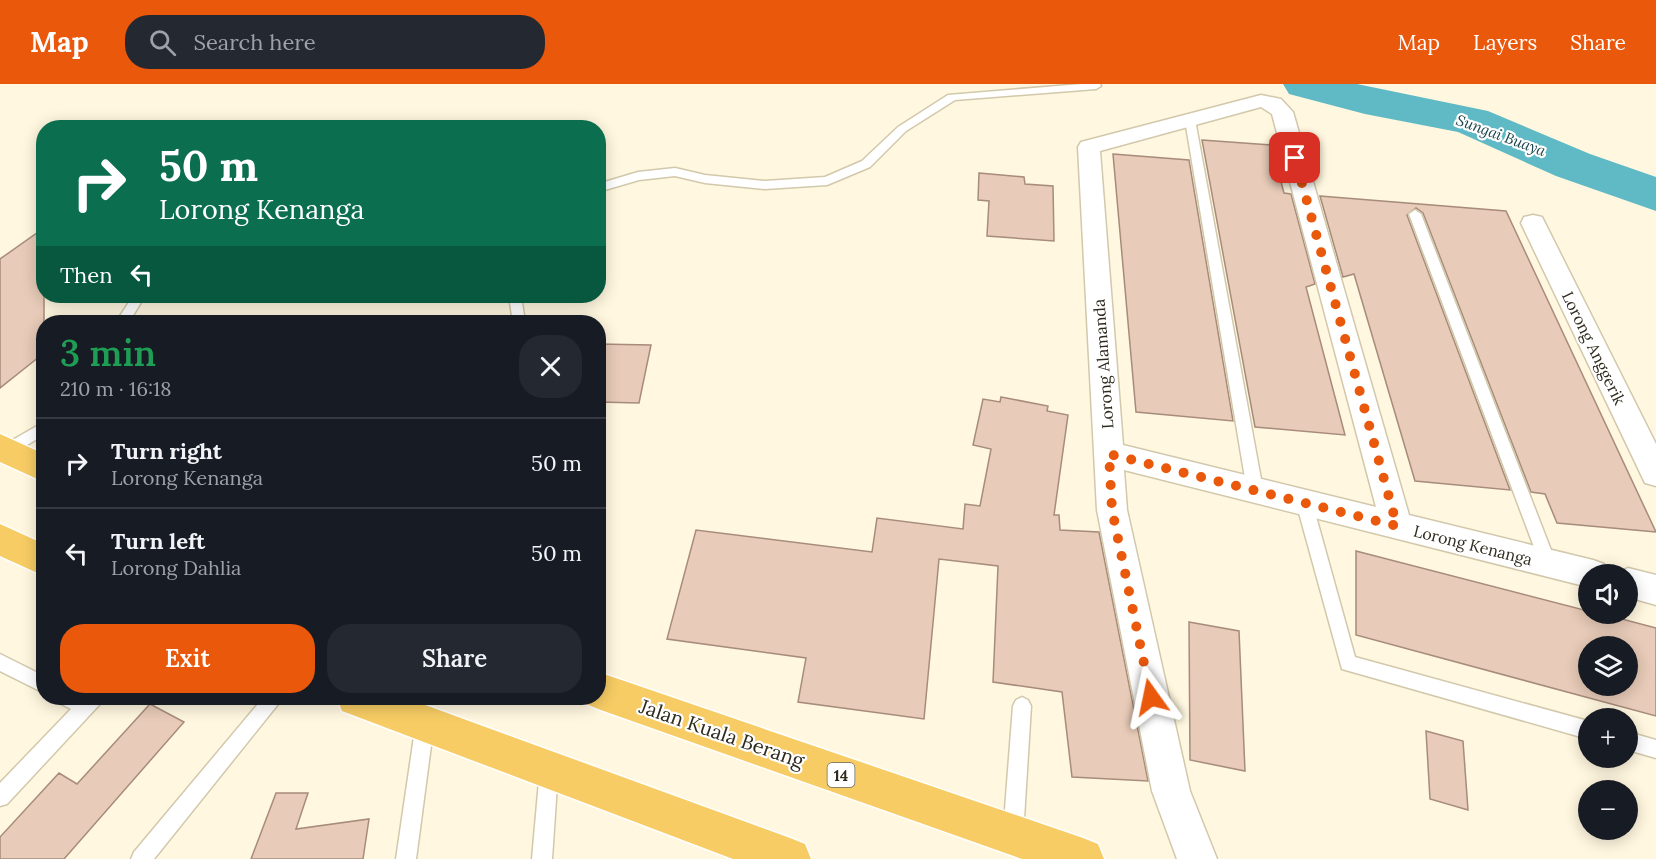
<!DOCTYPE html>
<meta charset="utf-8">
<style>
:root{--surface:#171b24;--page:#242831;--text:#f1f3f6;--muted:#9ea1a6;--line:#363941;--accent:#ea580c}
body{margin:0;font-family:Lora,serif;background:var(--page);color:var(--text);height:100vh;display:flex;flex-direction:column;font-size:22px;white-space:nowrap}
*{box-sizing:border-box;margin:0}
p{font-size:20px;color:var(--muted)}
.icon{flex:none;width:33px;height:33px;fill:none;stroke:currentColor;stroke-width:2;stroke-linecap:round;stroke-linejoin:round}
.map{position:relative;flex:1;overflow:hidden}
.panel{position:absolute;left:36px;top:231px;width:570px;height:390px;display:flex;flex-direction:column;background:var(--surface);border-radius:24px;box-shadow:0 3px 15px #0003}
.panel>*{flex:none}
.guide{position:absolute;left:36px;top:36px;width:570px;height:183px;border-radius:24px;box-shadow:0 3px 15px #0003;background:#0b6e4f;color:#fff;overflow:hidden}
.controls{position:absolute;left:1578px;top:480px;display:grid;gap:12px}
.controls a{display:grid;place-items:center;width:60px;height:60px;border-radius:50%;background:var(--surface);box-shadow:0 3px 15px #0003;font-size:30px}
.pin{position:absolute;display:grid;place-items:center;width:51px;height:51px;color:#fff;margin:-26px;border-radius:12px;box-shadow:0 3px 9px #0006}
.me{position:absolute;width:66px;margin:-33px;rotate:348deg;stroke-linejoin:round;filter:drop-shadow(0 0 4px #0008)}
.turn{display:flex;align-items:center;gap:21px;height:126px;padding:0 24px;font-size:27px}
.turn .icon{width:78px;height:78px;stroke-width:2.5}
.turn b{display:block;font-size:42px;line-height:51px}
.then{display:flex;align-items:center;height:57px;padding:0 24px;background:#0003;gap:12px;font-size:22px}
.round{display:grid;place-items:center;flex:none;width:63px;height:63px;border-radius:24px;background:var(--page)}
.headline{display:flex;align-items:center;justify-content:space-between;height:102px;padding:0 24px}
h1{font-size:36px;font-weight:600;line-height:45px;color:#1e9e55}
.button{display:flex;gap:12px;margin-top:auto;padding:12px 24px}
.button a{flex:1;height:69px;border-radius:24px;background:var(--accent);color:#fff;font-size:24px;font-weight:600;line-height:69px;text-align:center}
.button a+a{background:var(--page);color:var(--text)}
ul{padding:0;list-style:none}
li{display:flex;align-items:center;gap:18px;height:90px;padding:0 24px;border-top:2px solid var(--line)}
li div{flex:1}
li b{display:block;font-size:22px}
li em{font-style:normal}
header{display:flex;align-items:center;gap:36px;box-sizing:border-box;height:84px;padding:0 30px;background:var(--accent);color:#fff}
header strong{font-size:28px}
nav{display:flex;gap:33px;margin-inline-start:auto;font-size:21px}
.search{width:420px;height:54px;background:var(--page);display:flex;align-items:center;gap:15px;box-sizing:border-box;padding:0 21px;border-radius:24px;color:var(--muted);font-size:22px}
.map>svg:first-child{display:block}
</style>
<header>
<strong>Map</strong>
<div class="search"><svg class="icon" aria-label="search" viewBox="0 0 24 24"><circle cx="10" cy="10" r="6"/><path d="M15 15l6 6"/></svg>Search here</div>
<nav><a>Map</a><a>Layers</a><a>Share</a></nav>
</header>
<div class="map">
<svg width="1656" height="775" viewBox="0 0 1656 775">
<rect width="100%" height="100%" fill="#fff7df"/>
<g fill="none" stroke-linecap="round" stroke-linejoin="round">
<path fill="#5fbac6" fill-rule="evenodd" d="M1283 0H1357L1488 27 1590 70 1656 93V127L1556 92 1458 48 1365 30 1289 10Z"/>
</g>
<path fill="#e8cbb8" stroke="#a78c7b" stroke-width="1.5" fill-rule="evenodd" d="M1202 56 1271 61 1284 109 1291 110 1315 200 1306 203 1345 351 1255 343Z
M1113 70 1189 76 1233 337 1136 328Z
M979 89 1024 93 1025 100 1053 102 1054 157 987 152 989 117 978 116Z
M1320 112 1506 127 1656 448 1557 439 1545 410 1531 408 1423 129 1416 124 1407 131 1510 406 1415 397 1354 190 1343 193Z
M44 144V269L0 304V175Z
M598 260 651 261 639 319 598 318Z
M1001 313 1048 322 1047 327 1068 331 1054 431H1059L1060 446 1099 448 1148 697 1072 693 1062 608 993 598 998 482 939 475 924 635 798 618 806 574 667 555 696 446 872 468 877 434 963 445 965 420 980 422 991 365 973 361 983 315 1000 318Z
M1356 467 1588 527V530H1603L1656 544V632L1356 551ZM1588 562H1628V602H1588Z
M1189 538 1239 547 1245 687 1190 676Z
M150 620 184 638 64 775H0V753L59 689 77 700Z
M1426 647 1463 657 1468 726 1430 715Z
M276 709H308L296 745 369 735 363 775H251Z"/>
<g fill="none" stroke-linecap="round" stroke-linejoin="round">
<g stroke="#d2c8ab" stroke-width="3">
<path id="lane" d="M1081 0H1100L1101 2 1096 5 955 16 906 47 870 83 827 101 765 105 705 99 675 92 639 96 598 108V100L638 88 675 84 705 91 765 97 825 93 862 77 898 43 948 11Z
M1190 33 1195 36 1263 406 1260 410 1255 412 1250 410 1247 406 1185 36Z
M1415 126 1421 130 1556 479 1554 484 1548 486 1542 484 1540 479 1409 130Z
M133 212H145L129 238H116Z
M509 212H521L525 238H513Z
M44 338V351L12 370H2V362Z
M1304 412 1309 413 1312 418 1355 573 1588 637V655L1342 585 1296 418 1299 413Z
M0 570 44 592V609L0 587Z
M1022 613 1028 616 1031 622 1023 751 1020 758 1013 761 1006 758 1003 751 1013 622 1016 616Z
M58 614H103L100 620 7 720 0 722V699L71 625 61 620Z
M263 614H283L154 775H131L134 768Z
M425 630 431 633 434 639 416 775H396L416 639 419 633Z
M1628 648 1656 656V674L1628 666Z
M549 677 556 679 558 686 552 775H532L540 686 542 679Z"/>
</g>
<g stroke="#d2c8ab" stroke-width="3">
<path id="street" d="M1261 11 1281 15 1293 28 1409 431 1593 476 1604 480 1609 490H1588V503L1124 386 1127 426 1190 707 1217 775H1177L1152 707 1097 426 1078 63 1081 58ZM1261 23 1272 30 1376 423 1123 361 1100 67Z
M1533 131 1542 133 1545 139 1656 360V402L1645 399 1521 139 1524 133Z
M1628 484 1656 491V521L1628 513V490H1616Z"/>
</g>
<g stroke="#fff" stroke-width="3">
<path id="highway" d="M0 350 44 370V398L0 378Z
M0 440 44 460V492L0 472Z
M598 588 1083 754 1098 760 1104 775H1022L598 625 584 619 582 614H598Z
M337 614H406L790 754 805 760 811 775H733L342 627Z"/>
</g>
<use href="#lane" fill="#fff" fill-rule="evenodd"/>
<use href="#street" fill="#fff" fill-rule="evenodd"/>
<use href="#highway" fill="#f7cc64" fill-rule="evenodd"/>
</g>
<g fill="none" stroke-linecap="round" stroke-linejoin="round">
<path stroke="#ea580c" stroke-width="10" stroke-dasharray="0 18" d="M1151 613 1112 426 1109 370 1397 442 1295 74"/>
</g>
<g text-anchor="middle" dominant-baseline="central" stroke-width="4.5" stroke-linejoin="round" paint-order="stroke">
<g font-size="15" font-style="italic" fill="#1a444a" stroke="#fff">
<text transform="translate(1501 51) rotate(20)">Sungai Buaya</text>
</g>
<rect fill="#fff" stroke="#6d6a62" stroke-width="1.5" x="827.5" y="679" width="27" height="24" rx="4.5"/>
<g font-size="15" font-weight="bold" fill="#2e2a1e">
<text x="841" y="691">14</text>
</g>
<g font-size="16" fill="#2e2a1e" stroke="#fff">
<text transform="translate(1594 264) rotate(64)">Lorong Anggerik</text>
<text transform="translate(1103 280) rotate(-94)">Lorong Alamanda</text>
<text transform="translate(1473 461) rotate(14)">Lorong Kenanga</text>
</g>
<g font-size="20" fill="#2e2a1e" stroke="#fff">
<text transform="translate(722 649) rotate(19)">Jalan Kuala Berang</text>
</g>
</g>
</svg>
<div class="controls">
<a><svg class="icon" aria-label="sound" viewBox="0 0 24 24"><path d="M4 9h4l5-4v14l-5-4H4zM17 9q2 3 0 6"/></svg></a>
<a><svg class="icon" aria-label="layers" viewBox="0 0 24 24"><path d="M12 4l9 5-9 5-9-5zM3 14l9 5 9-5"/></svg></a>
<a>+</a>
<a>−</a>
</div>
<div class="pin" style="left:1295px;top:74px;background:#d93025"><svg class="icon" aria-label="arrive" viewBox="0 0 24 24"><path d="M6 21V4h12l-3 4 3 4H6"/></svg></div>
<svg class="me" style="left:1151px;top:613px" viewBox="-20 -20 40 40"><path d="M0-17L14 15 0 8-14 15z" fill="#ea580c" stroke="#fff" stroke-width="4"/></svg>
<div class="guide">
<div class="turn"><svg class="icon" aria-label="right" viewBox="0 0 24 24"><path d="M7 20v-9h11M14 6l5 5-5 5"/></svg><div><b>50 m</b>Lorong Kenanga</div></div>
<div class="then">Then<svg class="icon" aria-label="left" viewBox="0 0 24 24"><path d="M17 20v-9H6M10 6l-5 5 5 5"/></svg></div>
</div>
<section class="panel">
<div class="headline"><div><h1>3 min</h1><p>210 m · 16:18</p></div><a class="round"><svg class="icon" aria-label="close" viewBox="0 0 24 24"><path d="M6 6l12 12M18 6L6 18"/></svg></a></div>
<ul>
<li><svg class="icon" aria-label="right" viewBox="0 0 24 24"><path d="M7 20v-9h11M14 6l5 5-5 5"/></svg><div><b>Turn right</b><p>Lorong Kenanga</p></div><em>50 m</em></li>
<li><svg class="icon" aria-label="left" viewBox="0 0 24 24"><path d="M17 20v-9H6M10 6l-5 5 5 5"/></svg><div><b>Turn left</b><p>Lorong Dahlia</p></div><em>50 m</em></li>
</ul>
<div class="button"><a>Exit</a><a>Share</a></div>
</section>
</div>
